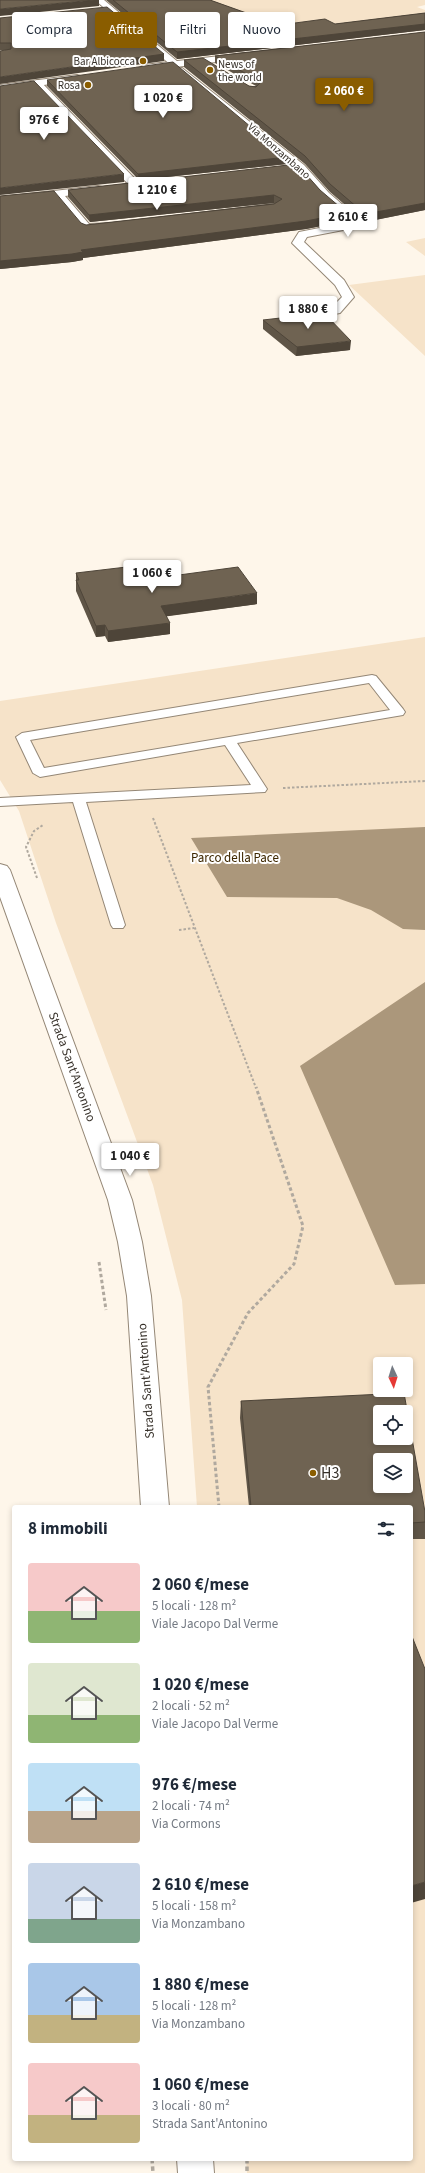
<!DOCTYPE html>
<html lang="it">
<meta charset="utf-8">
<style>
body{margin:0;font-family:"Source Sans 3",sans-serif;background:#f2f2f3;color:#1f2937;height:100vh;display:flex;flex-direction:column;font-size:15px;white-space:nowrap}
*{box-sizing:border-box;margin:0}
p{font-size:13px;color:#747a83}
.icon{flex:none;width:22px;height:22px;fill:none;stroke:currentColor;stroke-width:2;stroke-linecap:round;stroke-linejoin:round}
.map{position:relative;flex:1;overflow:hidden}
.side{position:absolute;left:12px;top:1505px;width:401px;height:656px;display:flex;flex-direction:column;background:#fff;border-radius:4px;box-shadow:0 2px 6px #0003}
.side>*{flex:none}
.banner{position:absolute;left:12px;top:12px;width:401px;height:36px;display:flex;gap:8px}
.needle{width:26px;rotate:176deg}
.fabs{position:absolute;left:373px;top:1357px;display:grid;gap:8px}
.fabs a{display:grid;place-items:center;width:40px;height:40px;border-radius:4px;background:#fff;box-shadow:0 2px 6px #0003;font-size:20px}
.price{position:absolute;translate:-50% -34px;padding:0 9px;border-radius:4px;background:#fff;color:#222;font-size:13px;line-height:26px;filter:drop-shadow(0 1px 2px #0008)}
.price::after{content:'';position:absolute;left:50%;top:24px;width:12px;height:9px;margin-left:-6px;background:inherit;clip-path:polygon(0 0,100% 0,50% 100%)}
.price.selected{background:#8a5d00;color:#fff}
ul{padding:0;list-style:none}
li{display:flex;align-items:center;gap:12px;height:100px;padding:0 16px}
li span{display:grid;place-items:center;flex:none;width:112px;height:80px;border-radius:4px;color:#555}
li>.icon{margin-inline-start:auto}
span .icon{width:48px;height:48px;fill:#fffc;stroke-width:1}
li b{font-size:17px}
h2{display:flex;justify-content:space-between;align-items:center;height:48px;padding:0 16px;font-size:17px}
.tag{padding:0 14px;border-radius:4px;background:#fff;box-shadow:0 2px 6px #0003;font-size:14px;line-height:36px}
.tag.selected{background:#8a5d00;color:#fff}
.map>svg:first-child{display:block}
</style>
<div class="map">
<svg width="425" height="2173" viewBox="0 0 425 2173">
<rect width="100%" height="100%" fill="#fef6ea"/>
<!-- green -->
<path fill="#f6e3c9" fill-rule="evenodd" d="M194 0H425V5L417 7 425 10V13L264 34Z
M425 238V256L406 242Z
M425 275V356L349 285Z
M425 637V2173H247L246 2159H411V1507H197L182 1300 153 1185 56 923 19 811 0 780V701ZM380 1364H406V1390H380ZM380 1412H406V1438H380ZM380 1460H406V1486H380Z"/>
<!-- water -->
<path fill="#ab977b" d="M425 827V930L403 929 371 910 337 898 227 897 191 838Z
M425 982V1284L395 1285 300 1066Z"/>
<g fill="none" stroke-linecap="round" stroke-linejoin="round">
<!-- lane casing -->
<g stroke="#948776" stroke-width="2">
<path id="lane" d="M372 675 376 676 403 709 405 712 403 715 237 743 267 789 265 792 86 802 125 925 123 928H113L111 925 73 802 0 806V798L251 785 225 745 40 777 33 773 16 737 22 733ZM369 683 390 710 44 768 30 740Z"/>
</g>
<!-- street casing -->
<g stroke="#948776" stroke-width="2">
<path id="street" d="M95 0H104L178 62V66H172Z
M182 68 304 165 329 193 365 224 359 227 307 237 304 242 344 280 354 297 340 313 302 320 298 319 296 316 298 313 332 307 342 297 335 285 292 243 299 232 350 222 321 197 296 169 179 73V69Z
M37 80 40 81 139 183 140 185 139 187H131L34 85 32 83Z
M98 186 102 187 103 189 102 191 65 196 89 224 114 223 116 225 114 227 82 230 55 197 0 203V197Z"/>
</g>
<!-- secondary casing -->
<g stroke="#948776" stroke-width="2">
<path id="secondary" d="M0 864 7 866 10 870 132 1200 142 1242 151 1296 169 1507H141L127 1296 118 1242 108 1200 0 897Z
M177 2159H213L214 2173H178Z"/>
</g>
<!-- primary casing -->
<g stroke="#948776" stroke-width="2">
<path id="primary" d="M245 53 250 56 248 58 144 71 139 68 144 65Z
M77 75 80 76V80L0 91V85Z"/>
</g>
<!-- path-far2 -->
<path stroke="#b0a99f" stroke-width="2" stroke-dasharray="2.5 2" stroke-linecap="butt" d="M283 788 425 781
M153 818 256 1088
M37 878 26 847 34 831 43 825
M179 930 194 928"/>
<!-- path-far1 -->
<path stroke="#b0a99f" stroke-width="3" stroke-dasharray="3.5 2.5" stroke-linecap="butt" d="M99 1262 106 1310
M219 1507 208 1387 248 1313 294 1264 303 1226 256 1087"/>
<!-- path -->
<path stroke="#b0a99f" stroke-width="3.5" stroke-dasharray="4.5 3" stroke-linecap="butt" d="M152 2159 153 2173
M247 2159V2173"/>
<!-- lane -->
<use href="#lane" fill="#fff" fill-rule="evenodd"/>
<!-- street -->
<use href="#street" fill="#fff" fill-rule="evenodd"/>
<!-- secondary -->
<use href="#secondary" fill="#fff" fill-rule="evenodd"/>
<!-- primary -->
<use href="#primary" fill="#fff" fill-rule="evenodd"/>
</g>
<!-- wall -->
<path fill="#5f5547" d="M106 0H210L280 25 335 24 425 13V30L177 59Z
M0 18 164 54V61L0 50Z
M425 32V210L365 222 330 192 305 164 184 67V60L249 86H256L215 63V56Z
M47 80 287 157V164L139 180 47 86Z
M297 164 347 221 306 229 83 258V260L72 262 0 269V196L86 225 275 203H274L90 222 68 197V190Z
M263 320 350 350 296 356 263 329Z
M76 573 142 580 257 604 166 616 170 634 108 642 105 636 96 637 76 591Z
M241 1401 425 1512V1539H411V1507H249L240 1418Z"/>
<!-- shaded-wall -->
<path fill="#4e4539" d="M94 0H99V6L0 16V9Z
M425 24V30L177 59V52Z
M164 54V61L0 84V77Z
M287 157V164L139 180 138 174Z
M124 174V182L0 195V188Z
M274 195V203L90 222 89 215Z
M425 203V210L365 222V214Z
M347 213V221L306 229 83 258V260L72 262 0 269V261Z
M351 341 350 350 296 356 297 347Z
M257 593V604L162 617 161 606Z
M170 623V634L108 642V631Z
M105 625V636L96 637V626Z
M425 1882V1899L411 1903V1886Z"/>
<!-- building -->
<path fill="#6f6352" stroke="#4e4539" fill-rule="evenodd" d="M0 0H94L0 9Z
M113 0H210L280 25 325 19 335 24 425 13V24L177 52Z
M107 7 164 54 0 77V51L11 49V43H0V18Z
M425 32V203L365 214 330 184 305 156 184 60 203 58 249 86 256 87 260 83 257 80 215 56Z
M173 62 287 157 138 174 47 80Z
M34 81 124 174 0 188V86Z
M297 164 320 190 347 213 306 221 81 250 83 252 72 254 0 261V196L54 191 81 223 86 225 274 204 282 199 274 195 89 215 68 190Z
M324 313 351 341 297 347 263 320Z
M135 566 142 580 238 567 257 593 161 606 170 623 108 631 105 625 96 626 76 580H79L76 573Z
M404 1393 425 1512V1522L411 1523V1507H251L241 1401ZM380 1412H406V1438H380ZM380 1460H406V1486H380Z
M411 1634 425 1669V1882L411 1886Z"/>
<!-- markers -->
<g fill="#8a5d00" stroke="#fff" stroke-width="1.5">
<circle cx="143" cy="61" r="4"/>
<circle cx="210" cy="70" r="4"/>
<circle cx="88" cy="85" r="4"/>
<circle cx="313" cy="1473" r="4"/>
</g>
<g text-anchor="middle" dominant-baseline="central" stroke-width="4" stroke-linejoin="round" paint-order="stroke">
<!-- far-poi labels -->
<g font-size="11" fill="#37312a" stroke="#fff" text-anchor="end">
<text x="135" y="61">Bar Albicocca</text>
<text x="218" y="64" text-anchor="start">News of<tspan x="218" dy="13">the world</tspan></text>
<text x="80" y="85">Rosa</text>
</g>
<!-- far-street labels -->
<g font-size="11" fill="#37312a" stroke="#fff">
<text transform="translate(279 151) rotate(41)">Via Monzambano</text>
</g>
<!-- park labels -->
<g font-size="13" fill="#3d2701" stroke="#fff">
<text x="235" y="858">Parco della Pace</text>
</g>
<!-- street labels -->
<g font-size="13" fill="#37312a" stroke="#fff">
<text transform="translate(72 1067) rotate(70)">Strada Sant'Antonino</text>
<text transform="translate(146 1381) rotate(-94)">Strada Sant'Antonino</text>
</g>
<!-- near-poi labels -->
<g font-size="16" fill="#37312a" stroke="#fff" text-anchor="start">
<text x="321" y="1473">H3</text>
</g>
</g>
</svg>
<div class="fabs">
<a><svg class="needle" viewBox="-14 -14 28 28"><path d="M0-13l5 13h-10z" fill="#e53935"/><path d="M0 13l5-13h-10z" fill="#747a83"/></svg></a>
<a><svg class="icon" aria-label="locate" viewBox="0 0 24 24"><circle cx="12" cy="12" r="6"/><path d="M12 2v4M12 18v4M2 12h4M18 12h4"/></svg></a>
<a><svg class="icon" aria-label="layers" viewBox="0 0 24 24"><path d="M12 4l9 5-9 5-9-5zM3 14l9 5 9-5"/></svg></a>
</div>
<b class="price selected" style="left:344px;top:112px">2 060 €</b>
<b class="price" style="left:163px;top:119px">1 020 €</b>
<b class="price" style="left:44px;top:141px">976 €</b>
<b class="price" style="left:157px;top:211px">1 210 €</b>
<b class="price" style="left:348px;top:238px">2 610 €</b>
<b class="price" style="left:308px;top:330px">1 880 €</b>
<b class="price" style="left:152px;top:594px">1 060 €</b>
<b class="price" style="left:130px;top:1177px">1 040 €</b>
<div class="banner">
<a class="tag">Compra</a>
<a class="tag selected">Affitta</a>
<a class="tag">Filtri</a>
<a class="tag">Nuovo</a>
</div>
<section class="side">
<h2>8 immobili<svg class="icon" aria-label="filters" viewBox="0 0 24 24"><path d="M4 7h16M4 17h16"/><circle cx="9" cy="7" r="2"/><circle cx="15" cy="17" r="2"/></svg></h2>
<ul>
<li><span style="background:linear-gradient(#f6c9c9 60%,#8fb573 0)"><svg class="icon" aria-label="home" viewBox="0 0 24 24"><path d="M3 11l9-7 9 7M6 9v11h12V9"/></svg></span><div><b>2 060 €/mese</b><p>5 locali · 128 m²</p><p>Viale Jacopo Dal Verme</p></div></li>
<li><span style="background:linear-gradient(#dfe7d0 65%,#8fb573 0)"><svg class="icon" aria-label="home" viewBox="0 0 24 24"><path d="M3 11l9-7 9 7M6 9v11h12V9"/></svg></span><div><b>1 020 €/mese</b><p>2 locali · 52 m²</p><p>Viale Jacopo Dal Verme</p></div></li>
<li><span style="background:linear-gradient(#bfe0f5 60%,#b9a48a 0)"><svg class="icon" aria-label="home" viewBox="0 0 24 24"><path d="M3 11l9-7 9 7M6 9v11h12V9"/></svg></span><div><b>976 €/mese</b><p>2 locali · 74 m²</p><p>Via Cormons</p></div></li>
<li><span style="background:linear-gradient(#c9d6e8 70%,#7fa58c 0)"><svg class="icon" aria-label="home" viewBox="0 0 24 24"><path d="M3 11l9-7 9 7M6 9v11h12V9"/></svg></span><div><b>2 610 €/mese</b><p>5 locali · 158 m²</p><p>Via Monzambano</p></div></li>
<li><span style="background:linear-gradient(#a9c7e8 65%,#c2b280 0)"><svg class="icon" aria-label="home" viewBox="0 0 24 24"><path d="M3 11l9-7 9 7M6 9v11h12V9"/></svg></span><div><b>1 880 €/mese</b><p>5 locali · 128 m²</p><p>Via Monzambano</p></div></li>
<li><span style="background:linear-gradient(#f6c9c9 65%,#c2b280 0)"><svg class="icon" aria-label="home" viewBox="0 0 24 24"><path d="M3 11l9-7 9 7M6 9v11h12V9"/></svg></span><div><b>1 060 €/mese</b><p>3 locali · 80 m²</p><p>Strada Sant'Antonino</p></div></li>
</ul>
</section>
</div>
